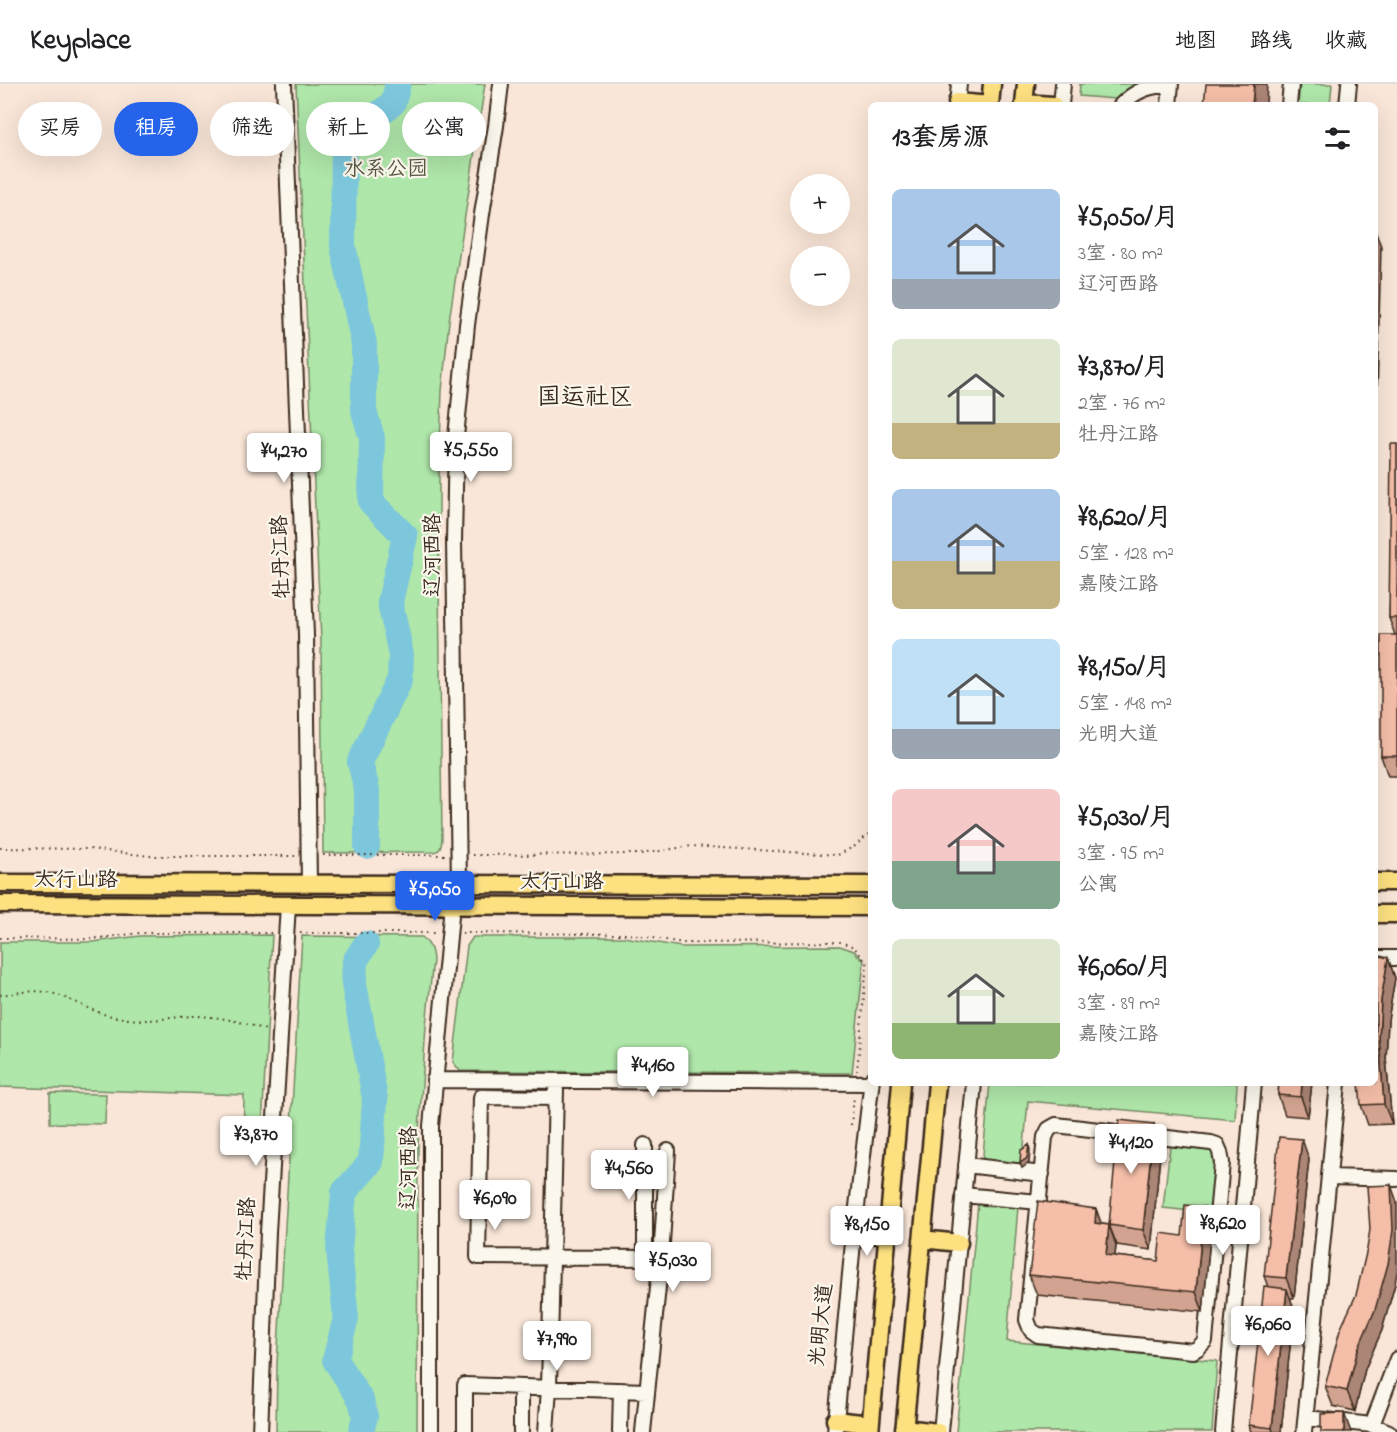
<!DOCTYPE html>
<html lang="zh">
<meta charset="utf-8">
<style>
body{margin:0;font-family:"Indie Flower","LXGW WenKai TC",sans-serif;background:#f6f6f6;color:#202124;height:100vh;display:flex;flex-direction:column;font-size:22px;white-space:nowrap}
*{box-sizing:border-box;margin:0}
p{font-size:20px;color:#757577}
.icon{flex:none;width:33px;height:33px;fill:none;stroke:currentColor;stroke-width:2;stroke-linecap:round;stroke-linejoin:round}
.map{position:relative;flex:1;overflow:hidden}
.details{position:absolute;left:868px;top:18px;width:510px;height:984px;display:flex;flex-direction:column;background:#fff;border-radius:9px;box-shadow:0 6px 24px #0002}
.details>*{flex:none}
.hud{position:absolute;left:18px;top:18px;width:570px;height:54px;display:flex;gap:12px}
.fabs{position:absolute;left:790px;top:90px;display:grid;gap:12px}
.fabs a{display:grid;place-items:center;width:60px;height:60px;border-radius:50%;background:#fff;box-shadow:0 6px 24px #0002;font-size:30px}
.price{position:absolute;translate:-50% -51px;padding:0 14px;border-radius:6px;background:#fff;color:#222;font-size:20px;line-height:39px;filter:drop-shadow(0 2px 3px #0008)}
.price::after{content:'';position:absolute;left:50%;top:36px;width:18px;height:14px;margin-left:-9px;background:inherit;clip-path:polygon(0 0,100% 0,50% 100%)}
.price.current{background:#2563eb;color:#fff}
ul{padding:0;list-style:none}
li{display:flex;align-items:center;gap:18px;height:150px;padding:0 24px}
li span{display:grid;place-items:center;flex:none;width:168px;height:120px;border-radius:9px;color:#555}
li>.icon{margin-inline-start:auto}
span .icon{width:72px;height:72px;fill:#fffc;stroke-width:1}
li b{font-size:26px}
h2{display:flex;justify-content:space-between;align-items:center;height:72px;padding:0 24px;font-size:26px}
.tag{padding:0 21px;border-radius:27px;background:#fff;box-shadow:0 6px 24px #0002;font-size:21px;line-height:54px}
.tag.current{background:#2563eb;color:#fff}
header{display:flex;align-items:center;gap:36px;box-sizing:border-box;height:84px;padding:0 30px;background:#fff;border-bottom:2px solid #e0e0e0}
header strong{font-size:28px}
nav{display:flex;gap:33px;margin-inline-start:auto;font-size:21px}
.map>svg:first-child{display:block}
</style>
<header>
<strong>Keyplace</strong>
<nav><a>地图</a><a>路线</a><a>收藏</a></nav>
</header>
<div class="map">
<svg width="1397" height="1348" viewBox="0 0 1397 1348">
<rect width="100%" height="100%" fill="#f9e6d8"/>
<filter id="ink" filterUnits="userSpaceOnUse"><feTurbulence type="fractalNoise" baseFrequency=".0167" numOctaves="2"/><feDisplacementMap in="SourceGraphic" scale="12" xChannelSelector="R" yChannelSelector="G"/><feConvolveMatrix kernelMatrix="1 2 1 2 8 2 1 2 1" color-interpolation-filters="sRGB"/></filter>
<g filter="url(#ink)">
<!-- green -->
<path fill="#afe6a9" stroke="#758864" stroke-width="1.5" d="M296 0H485L449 237 442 307 439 387V494L442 755 441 762 439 766 434 768 323 769 321 557Z
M1080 0H1136L1115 15 1079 12Z
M1300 0H1332L1330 21H1298Z
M272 851 261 1063 243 1065 244 1011 0 1003V858H93L140 852Z
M302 852 422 853C430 860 432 865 433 876L426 942 418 1060 417 1348H276L277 1280Z
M473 853H624L681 863 840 862 854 867 864 877 852 989 460 987 453 978 467 862Z
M990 999H1237L1235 1036 1028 1017 1022 1084 982 1081Z
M50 1009 106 1010 105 1040 50 1039Z
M1170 1062 1211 1067 1214 1075 1215 1082 1210 1129 1163 1124Z
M978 1119 1018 1123 1007 1257 1217 1277 1212 1348H956Z"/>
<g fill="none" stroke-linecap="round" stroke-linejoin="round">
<!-- river -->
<path stroke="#7dc7dd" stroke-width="26" d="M367 762V706L360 678 400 595 401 571 390 518 405 452 371 418 372 354 364 327V260L343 162 344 57 393 19 398 0
M361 1348 365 1332 361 1316 335 1276 346 1234 339 1166 344 1108 371 1078 375 1015 354 900 355 877 366 860"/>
<!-- minor casing -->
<g stroke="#3b2a1e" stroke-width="18">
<path id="minor" d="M284 0 306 551 309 800
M957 21 959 0
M1061 21 1063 0
M1121 21C1137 5 1150 2 1171 0
M1169 21 1171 0
M1289 21 1291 0
M1347 21 1349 0
M459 800 454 458 456 353 467 241 482 130 496 42 501 0
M1376 874H1397
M434 996 871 999
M555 1014 481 1013 478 1173 661 1174
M1056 1041 1211 1059 1217 1061 1220 1068 1222 1079 1205 1257 1198 1264 1193 1267 1038 1251 1031 1246 1027 1236 1045 1053 1049 1045Z
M645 1061V1174
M966 1081 1042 1090
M1329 1093 1397 1095
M963 1111 1039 1118
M521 1303V1348
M1306 1334 1372 1341 1389 1348
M1372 1341 1397 1275
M260 1348 268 1148 288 821
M431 1348V1042L452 821
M465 1348V1301L647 1307
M546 1348 549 1304 556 1006
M620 1348 621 1306
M643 1348 661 1174 668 1067
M835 1348 854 1148 872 995
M941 1348 974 999
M1223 1348 1254 999
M1304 1348 1338 999"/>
</g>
<!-- major casing -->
<g stroke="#3b2a1e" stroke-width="21">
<path id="major" d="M957 18 990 21
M1024 19 1053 21
M990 21 992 0
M1024 21 1026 0
M1376 798H1397
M0 799 872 801
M0 820 872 823
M1376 830H1397
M854 1148 887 1152
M922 1155 959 1159
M835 1336 870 1340
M904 1344 938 1348
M870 1348 901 999
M904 1348 937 999"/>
</g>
<!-- path -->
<path stroke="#3b2a1e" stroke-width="2" stroke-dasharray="1.5 4.5" stroke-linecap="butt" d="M0 764 89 765 150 772H296
M323 771H446
M473 771 641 770 691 762 838 771 855 762 872 747
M300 849H435
M462 849 629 850 684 859 841 858 854 863 867 879 857 987
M0 854 92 855 140 849H273
M0 911C15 909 31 906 46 908 65 911 80 922 98 928 108 932 118 933 129 935 151 938 172 933 194 932 219 932 242 938 266 946
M851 1041 854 1013"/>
<!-- minor -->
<use href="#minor" stroke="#fbf7ec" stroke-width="14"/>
<!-- major -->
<use href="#major" stroke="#fde080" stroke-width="16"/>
</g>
<!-- wall -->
<path fill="#d2a390" stroke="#3b2a1e" stroke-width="1.5" d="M1397 360V692H1388L1381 672 1395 551 1389 534Z
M1388 874 1395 894 1388 936 1386 975 1392 1040 1368 1041 1361 1021Z
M1279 999H1312L1308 1033 1285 1031 1278 1011Z
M1154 1040 1161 1060 1151 1166 1117 1161 1109 1141Z
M1309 1075 1294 1214H1290L1294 1225 1281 1348H1251L1249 1341 1268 1203 1264 1192Z
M1204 1123 1211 1143 1203 1228 1037 1211 1029 1191 1096 1125 1101 1140 1109 1141 1116 1161 1115 1172 1158 1177 1182 1152Z
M1395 1200 1382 1246 1365 1285 1355 1327 1333 1322 1325 1302 1356 1211Z"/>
<!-- shaded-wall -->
<path fill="#ab8576" stroke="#3b2a1e" stroke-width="1.5" d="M1254 0H1267L1266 21H1252Z
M1376 148 1381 162 1376 352Z
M1388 874 1395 894 1388 936 1386 975 1392 1040 1384 1020 1379 955 1381 916Z
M1302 999H1312L1308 1033 1301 1013Z
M1154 1040 1161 1060 1151 1166 1143 1146Z
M1302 1055 1309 1075 1294 1214 1286 1194Z
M1029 1061 1030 1066 1029 1079 1022 1084 1020 1079Z
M1391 1101 1397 1118V1188L1395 1200 1382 1246 1365 1285 1355 1327 1347 1307 1358 1265Z
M1204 1123 1211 1143 1203 1228 1196 1208Z
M1096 1125 1103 1144 1095 1139Z
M1109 1141 1116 1161 1113 1191 1106 1171Z
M1287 1205 1294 1225 1281 1348H1273L1272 1344Z
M1344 1329 1351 1348H1344Z"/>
<!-- building -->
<path fill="#f4bea8" stroke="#3b2a1e" stroke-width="1.5" d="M1206 0H1254L1252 21H1204Z
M1391 360H1397V534H1389Z
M1381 551H1397V672H1381Z
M1376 871 1388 874 1381 916 1379 955 1384 1020 1361 1021 1359 999H1376Z
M1279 999H1302L1301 1013 1278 1011Z
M1119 1036 1154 1040 1143 1146 1109 1141Z
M1279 1053 1302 1055 1286 1194 1264 1192Z
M1029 1061 1027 1074 1020 1079 1021 1066Z
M1391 1101 1393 1146 1388 1180 1375 1226 1358 1265 1347 1307 1325 1302 1340 1246 1356 1211 1367 1165 1370 1145 1367 1102Z
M1038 1117 1096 1125 1095 1139 1109 1141 1106 1171 1158 1177 1161 1149 1182 1152 1185 1121 1204 1123 1196 1208 1029 1191Z
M1264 1202 1287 1205 1272 1344 1249 1341Z
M1344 1329V1348H1321V1330Z"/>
</g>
<g text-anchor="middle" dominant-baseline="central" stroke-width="4.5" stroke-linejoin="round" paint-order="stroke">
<!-- park labels -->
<g font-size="21" fill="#585941" stroke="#fbf7ec">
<text x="386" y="86">水系公园</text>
</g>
<!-- street labels -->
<g font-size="21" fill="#3b2a1e" stroke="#fbf7ec">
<text transform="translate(434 471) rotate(-90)">辽河西路</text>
<text transform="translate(282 473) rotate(-92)">牡丹江路</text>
<text x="76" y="797">太行山路</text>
<text x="562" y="799">太行山路</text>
<text transform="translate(410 1084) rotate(-89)">辽河西路</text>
<text transform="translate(247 1155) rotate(-87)">牡丹江路</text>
<text transform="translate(822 1241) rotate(-84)">光明大道</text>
</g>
<!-- quarter labels -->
<g font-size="24" fill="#3b2a1e" stroke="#fbf7ec">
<text x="585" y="314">国运社区</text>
</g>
</g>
</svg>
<div class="fabs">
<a>+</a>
<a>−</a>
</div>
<b class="price" style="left:471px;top:399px">¥5,550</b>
<b class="price" style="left:284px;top:400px">¥4,270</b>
<b class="price current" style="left:435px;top:838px">¥5,050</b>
<b class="price" style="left:653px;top:1014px">¥4,160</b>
<b class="price" style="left:256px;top:1083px">¥3,870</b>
<b class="price" style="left:1131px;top:1091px">¥4,120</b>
<b class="price" style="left:629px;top:1117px">¥4,560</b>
<b class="price" style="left:495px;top:1147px">¥6,090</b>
<b class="price" style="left:1223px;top:1172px">¥8,620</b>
<b class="price" style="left:867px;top:1173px">¥8,150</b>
<b class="price" style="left:673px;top:1209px">¥5,030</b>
<b class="price" style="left:1268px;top:1273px">¥6,060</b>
<b class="price" style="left:557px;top:1288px">¥7,990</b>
<div class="hud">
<a class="tag">买房</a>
<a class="tag current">租房</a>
<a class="tag">筛选</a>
<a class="tag">新上</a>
<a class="tag">公寓</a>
</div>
<section class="details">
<h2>13套房源<svg class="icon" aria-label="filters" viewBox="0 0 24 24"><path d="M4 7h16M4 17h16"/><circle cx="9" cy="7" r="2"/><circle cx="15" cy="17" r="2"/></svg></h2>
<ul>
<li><span style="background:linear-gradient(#a9c7e8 75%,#9aa5b1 0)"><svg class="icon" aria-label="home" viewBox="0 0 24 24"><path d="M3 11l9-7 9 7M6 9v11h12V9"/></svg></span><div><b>¥5,050/月</b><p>3室 · 80 m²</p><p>辽河西路</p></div></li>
<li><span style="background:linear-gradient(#dfe7d0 70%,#c2b280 0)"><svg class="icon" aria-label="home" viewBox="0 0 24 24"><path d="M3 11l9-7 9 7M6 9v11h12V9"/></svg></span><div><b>¥3,870/月</b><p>2室 · 76 m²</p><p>牡丹江路</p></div></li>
<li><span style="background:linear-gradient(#a9c7e8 60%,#c2b280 0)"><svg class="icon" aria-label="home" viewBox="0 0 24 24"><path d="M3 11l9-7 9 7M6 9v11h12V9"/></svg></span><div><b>¥8,620/月</b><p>5室 · 128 m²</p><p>嘉陵江路</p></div></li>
<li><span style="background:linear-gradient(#bfe0f5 75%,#9aa5b1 0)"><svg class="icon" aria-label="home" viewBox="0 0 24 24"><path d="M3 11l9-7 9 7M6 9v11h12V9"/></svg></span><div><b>¥8,150/月</b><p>5室 · 148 m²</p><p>光明大道</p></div></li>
<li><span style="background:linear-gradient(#f6c9c9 60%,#7fa58c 0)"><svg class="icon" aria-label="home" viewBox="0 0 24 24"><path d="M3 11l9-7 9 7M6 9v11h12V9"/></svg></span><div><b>¥5,030/月</b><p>3室 · 95 m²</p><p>公寓</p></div></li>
<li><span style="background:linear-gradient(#dfe7d0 70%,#8fb573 0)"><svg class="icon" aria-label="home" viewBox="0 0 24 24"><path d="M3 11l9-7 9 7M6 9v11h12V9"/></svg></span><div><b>¥6,060/月</b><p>3室 · 89 m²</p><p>嘉陵江路</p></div></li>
</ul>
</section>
</div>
